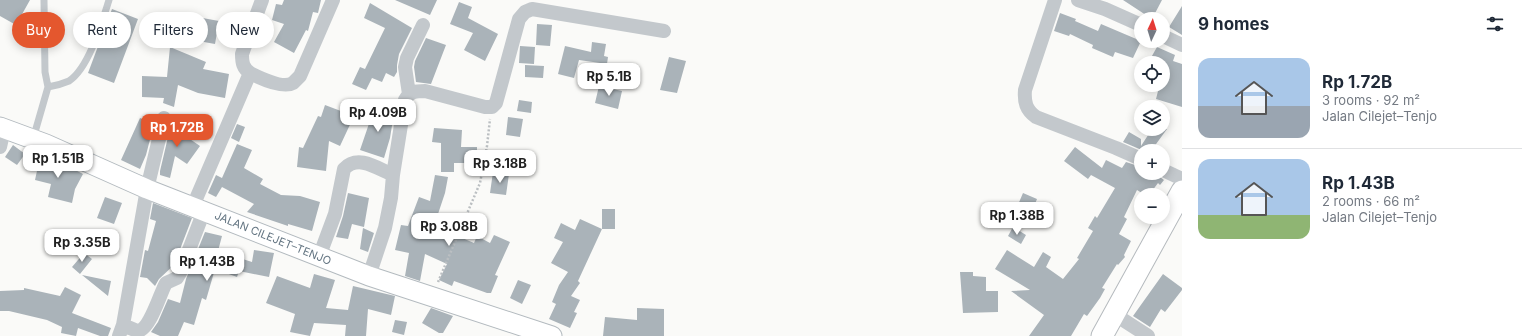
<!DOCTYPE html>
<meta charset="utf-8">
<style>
body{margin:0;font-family:Inter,sans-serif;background:#f2f2f3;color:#1f2937;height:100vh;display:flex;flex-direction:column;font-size:15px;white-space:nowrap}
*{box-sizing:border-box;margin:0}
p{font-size:13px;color:#747a83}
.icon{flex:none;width:22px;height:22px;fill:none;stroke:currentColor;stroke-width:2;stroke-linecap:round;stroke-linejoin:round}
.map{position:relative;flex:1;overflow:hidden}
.panel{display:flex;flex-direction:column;background:#fff;width:340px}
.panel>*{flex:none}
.banner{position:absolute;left:12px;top:12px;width:380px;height:36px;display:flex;gap:8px}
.needle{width:26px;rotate:4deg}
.tools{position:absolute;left:1134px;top:12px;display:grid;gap:8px}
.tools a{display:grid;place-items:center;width:36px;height:36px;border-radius:50%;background:#fff;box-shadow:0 2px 10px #0003;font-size:20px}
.price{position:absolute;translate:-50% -34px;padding:0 9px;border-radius:8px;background:#fff;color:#222;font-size:13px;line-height:26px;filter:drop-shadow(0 1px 2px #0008)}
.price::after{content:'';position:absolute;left:50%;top:24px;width:12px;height:9px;margin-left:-6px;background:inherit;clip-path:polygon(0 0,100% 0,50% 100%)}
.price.on{background:#e4572e;color:#fff}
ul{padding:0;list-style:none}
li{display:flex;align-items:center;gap:12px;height:100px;padding:0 16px}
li+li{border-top:1px solid #e0e1e3}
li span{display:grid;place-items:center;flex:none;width:112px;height:80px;border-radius:12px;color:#555}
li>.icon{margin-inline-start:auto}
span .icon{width:48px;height:48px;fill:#fffc;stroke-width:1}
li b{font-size:17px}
h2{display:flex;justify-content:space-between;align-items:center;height:48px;padding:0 16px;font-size:17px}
.tag{padding:0 14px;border-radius:18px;background:#fff;box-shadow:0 2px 10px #0003;font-size:14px;line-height:36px}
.tag.on{background:#e4572e;color:#fff}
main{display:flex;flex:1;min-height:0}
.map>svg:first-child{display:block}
</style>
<main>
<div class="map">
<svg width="1182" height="336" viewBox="0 0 1182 336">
<rect width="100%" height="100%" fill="#fafaf8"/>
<!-- building -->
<path fill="#aab3b9" d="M0 0H30L16 25 0 16Z
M284 0H321L318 13 313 12 308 31 306 30 294 53 274 42 284 24 272 20 276 4 282 5Z
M395 0H437L430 15Z
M1123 0H1162L1152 19Z
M459 2 472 7 468 18 498 34 485 61 464 50 473 33 450 24Z
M370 3 412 28 399 54 397 65V72L394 77 386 73 382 82 372 78 366 90 352 84 360 67 365 69 385 28 364 18Z
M1182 6V35L1169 27Z
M112 9 138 19 114 83 88 73Z
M1060 13 1076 19 1075 21 1098 31 1101 24 1141 41 1133 58 1115 52 1113 57 1092 48 1093 45 1070 34 1069 36 1054 31Z
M197 17 219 21 215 44 193 40Z
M537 24 552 25 550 46 536 45Z
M426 38 446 45 431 84 416 82 414 67 415 61Z
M592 42 606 44 604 56 608 57 607 64 579 60 574 78 558 74 565 46 591 52Z
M520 46 535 47 534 64 519 63Z
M170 47 206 62 203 69 229 74 225 98 198 93 178 85 174 107 163 103 164 98 142 97V76L167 77Z
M1157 47 1175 55 1173 61 1182 64V107L1156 99 1159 87 1163 88V63H1148Z
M669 57 686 61 677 93 660 90Z
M525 65 544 66 543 78 525 77Z
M599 86 622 91 618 109 595 103Z
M519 100 532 102 531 113 517 111Z
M325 105 354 116 340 146 329 141 326 171 297 167 299 147 303 148 318 116 321 117Z
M374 109 394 113 390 138 384 158 360 150Z
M173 116 186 122 181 133 200 146 187 164 175 156 170 178 160 175V171Z
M508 117 523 119 520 137 506 135Z
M140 118 154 124 146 155 140 169 121 160Z
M237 124 245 127 239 142 231 138Z
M434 128 462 130 461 147H477V163H454V172H441V143L432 142Z
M1152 129H1167L1151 151H1144L1123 142 1129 132 1141 139V146Z
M237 144 252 150 244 168 263 179 260 184 281 195 300 196 320 202 312 231 288 224V226L247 212 254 204 222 187 216 197 208 193 216 175 222 178Z
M13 145 25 154 17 165 5 157Z
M1075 147 1102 168 1106 160 1122 168 1126 162 1141 167V173H1155L1164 180 1160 185 1158 183 1149 195H1145L1137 190 1124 217 1127 219 1119 234 1131 241 1124 255 1125 257 1118 265 1117 264 1102 288 1105 289 1100 298 1087 316 1084 314 1071 336H1029L1044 315 1011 291 1030 290 995 269 1007 250 1034 267 1043 252 1051 257 1046 267 1063 279 1079 259 1077 258 1093 231 1088 228 1095 216 1097 218 1115 188 1091 175 1088 179 1064 161Z
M40 157 56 160 83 174 75 189 72 203 48 197 51 184 35 180Z
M493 172 509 174 506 195 490 193Z
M435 175 448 177 445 193 434 226 474 243 477 236 490 243 494 235 510 242 495 275 498 276 491 293H487L454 281 452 286 439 280 447 264 425 254 420 281 405 276 409 253 395 250 401 225 408 226 419 197 430 201Z
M348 193 369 198 364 227 352 224 348 239 336 237 343 216Z
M1023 193 1037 199 1031 214 1017 207Z
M105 197 122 203 114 224 97 218Z
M153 203 192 218 174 265 159 279 155 286 147 278 140 277 145 250 148 251 156 221 150 219Z
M602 209H615V229H602Z
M580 219 602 229 578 281 580 283 571 296 580 300 574 312 577 313 570 328 549 319 556 304 552 302 559 285 568 272 551 263 563 242 554 238 561 223 575 230Z
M1013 227 1026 235 1021 244 1008 236Z
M363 228 374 233 368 252 360 249Z
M205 232 222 236 218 251 252 262 254 250 274 253 269 277 239 271 237 277 215 269 206 300 202 298 194 325 184 322 178 336H160L151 332 158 322 168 299 180 303 186 279Z
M84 253 92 259 80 274 72 267Z
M960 272H973V276L986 277V291H998V312L963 313Z
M314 274 335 280 326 308 348 310 353 286 395 296 391 315 368 309 366 336H345L346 325 314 323 310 336 290 332 295 314 266 303 277 276 310 288Z
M1163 274 1182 288V290L1165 312 1161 309 1150 327 1133 316Z
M82 275 111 281 108 296Z
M518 280 531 285 522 304 510 298Z
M65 287 81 295 72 313 111 328 108 336H100L78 328 76 336 61 333 62 327 47 320 9 311H0V291L24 290V288L60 296Z
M431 308 453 316 443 333H439L422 323Z
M637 308 664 309V336H603L605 317 637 320Z
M395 320 407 322 404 335 392 332Z"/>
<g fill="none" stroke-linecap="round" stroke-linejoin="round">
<!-- secondary casing -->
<g stroke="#b3babf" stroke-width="21">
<path id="secondary" d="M0 127 46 144 147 189 369 276 552 336"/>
</g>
<!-- primary casing -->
<g stroke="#b5babe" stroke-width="23">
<path id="primary" d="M1102 336 1182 191"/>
</g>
<!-- path -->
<path stroke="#bbbfc2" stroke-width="2.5" stroke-dasharray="2 2" stroke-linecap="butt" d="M438 282 480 183 487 146 490 119"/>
<!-- lane -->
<path stroke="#c3c8cc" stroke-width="7" d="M48 87C55 86 62 84 69 81 89 68 102 22 109 0
M33 139 48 87 45 72 44 0"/>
<!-- street -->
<path stroke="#c3c8cc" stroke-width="14" d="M1055 0 1025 90C1024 102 1026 110 1036 117L1116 148 1141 159
M1078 0 1105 9 1141 25
M1163 36 1182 45
M250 73C243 68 242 63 242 54L262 0
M409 94 405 67 407 58 423 25
M0 147 4 129
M1163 170 1182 179
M193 206 250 73C260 78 283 89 293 83 295 81 298 78 300 76L333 0
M319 257 335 214 344 169C358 154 377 168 393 175
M369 276 385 228 391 198 393 175 405 100C410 91 416 91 425 91L485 107H492L496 103 519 19 525 12 532 9 664 31
M1114 314 1148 336
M123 325 147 189 164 118
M119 336 123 325 137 331C150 331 160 293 166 283L177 278 180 273 204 211"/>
<!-- secondary -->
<use href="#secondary" stroke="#fff" stroke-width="19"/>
<!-- primary -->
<use href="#primary" stroke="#fff" stroke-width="21"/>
</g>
<g text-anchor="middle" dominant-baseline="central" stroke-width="4" stroke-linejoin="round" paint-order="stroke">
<!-- street labels -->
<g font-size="11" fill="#657683" stroke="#fff">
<text transform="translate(273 238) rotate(22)">JALAN CILEJET–TENJO</text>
</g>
</g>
</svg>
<div class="tools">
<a><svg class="needle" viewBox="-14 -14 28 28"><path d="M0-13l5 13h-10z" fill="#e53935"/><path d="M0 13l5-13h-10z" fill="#747a83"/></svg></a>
<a><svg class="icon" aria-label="locate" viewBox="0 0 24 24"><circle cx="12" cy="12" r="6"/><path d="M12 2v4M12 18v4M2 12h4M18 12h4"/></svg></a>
<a><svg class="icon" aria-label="layers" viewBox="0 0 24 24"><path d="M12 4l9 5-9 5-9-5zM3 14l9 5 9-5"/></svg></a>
<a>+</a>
<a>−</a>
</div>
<b class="price" style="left:609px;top:97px">Rp 5.1B</b>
<b class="price" style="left:378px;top:133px">Rp 4.09B</b>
<b class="price on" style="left:177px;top:148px">Rp 1.72B</b>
<b class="price" style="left:58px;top:179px">Rp 1.51B</b>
<b class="price" style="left:500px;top:184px">Rp 3.18B</b>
<b class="price" style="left:1017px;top:236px">Rp 1.38B</b>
<b class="price" style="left:449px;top:247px">Rp 3.08B</b>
<b class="price" style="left:82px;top:263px">Rp 3.35B</b>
<b class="price" style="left:207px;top:282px">Rp 1.43B</b>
<div class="banner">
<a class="tag on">Buy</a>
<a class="tag">Rent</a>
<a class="tag">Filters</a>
<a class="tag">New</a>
</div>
</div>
<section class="panel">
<h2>9 homes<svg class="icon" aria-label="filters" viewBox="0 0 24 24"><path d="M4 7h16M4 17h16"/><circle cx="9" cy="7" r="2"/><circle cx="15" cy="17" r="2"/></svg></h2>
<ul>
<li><span style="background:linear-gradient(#a9c7e8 60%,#9aa5b1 0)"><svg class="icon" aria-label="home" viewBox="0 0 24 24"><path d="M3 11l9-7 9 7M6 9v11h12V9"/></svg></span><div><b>Rp 1.72B</b><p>3 rooms · 92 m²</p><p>Jalan Cilejet–Tenjo</p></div></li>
<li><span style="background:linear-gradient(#a9c7e8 70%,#8fb573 0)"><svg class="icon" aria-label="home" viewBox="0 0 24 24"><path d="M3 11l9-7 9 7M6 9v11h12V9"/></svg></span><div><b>Rp 1.43B</b><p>2 rooms · 66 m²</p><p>Jalan Cilejet–Tenjo</p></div></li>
</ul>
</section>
</main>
